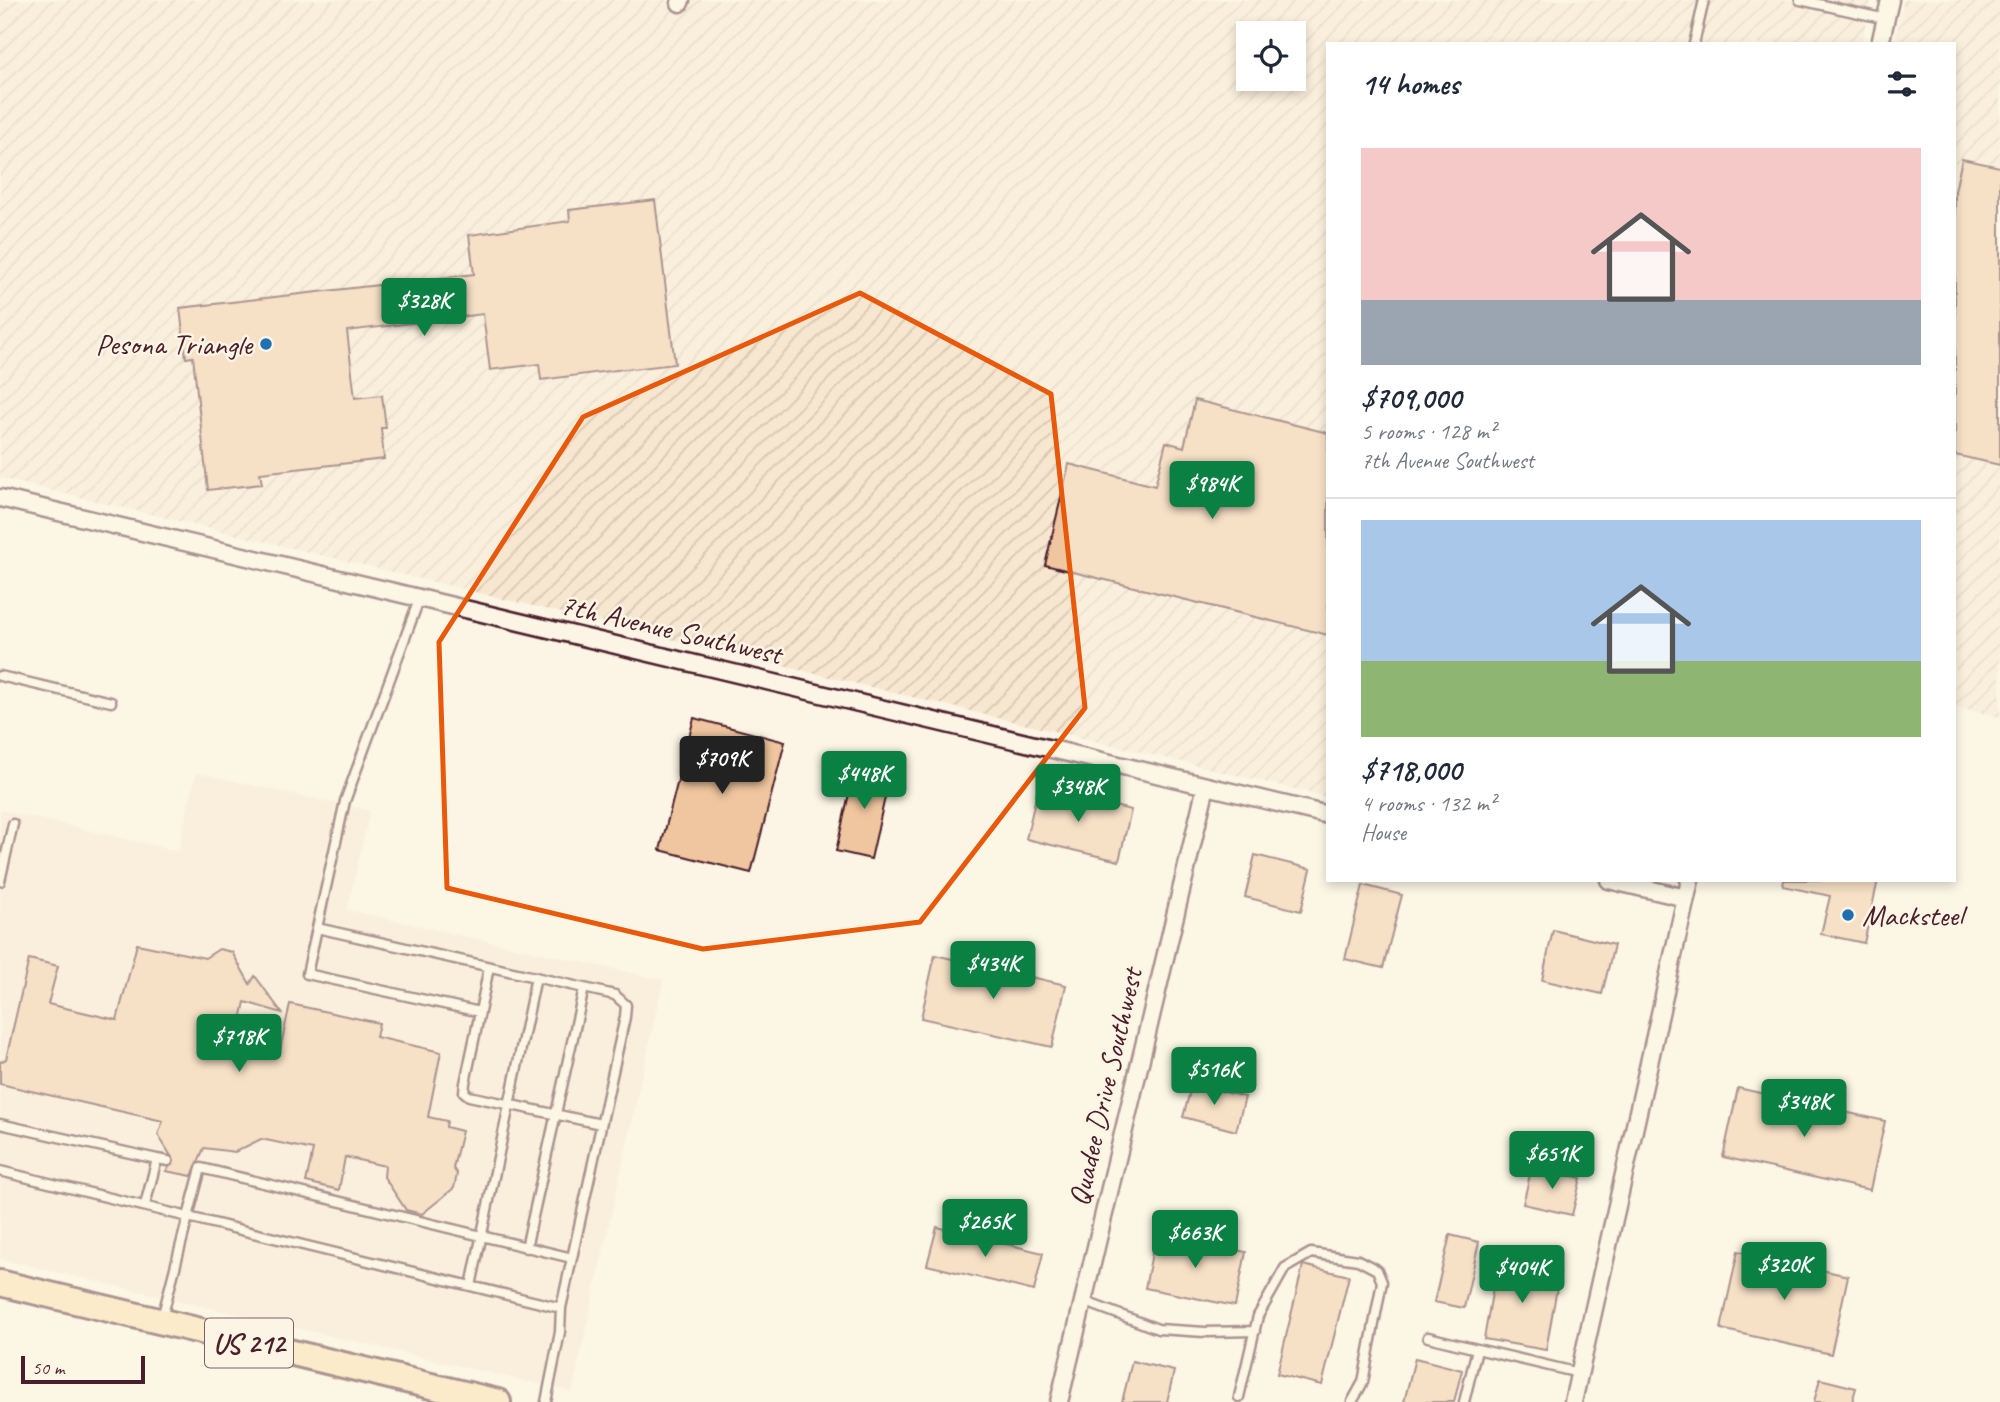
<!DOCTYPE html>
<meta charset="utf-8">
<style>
body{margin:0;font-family:Caveat,sans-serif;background:#f6f6f7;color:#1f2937;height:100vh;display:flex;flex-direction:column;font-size:26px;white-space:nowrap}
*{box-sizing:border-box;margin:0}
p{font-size:23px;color:#747a83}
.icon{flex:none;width:38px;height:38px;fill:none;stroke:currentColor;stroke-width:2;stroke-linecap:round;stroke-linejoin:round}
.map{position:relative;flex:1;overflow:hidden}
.details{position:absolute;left:1326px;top:42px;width:630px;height:840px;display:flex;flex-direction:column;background:#fff;border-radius:0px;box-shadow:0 4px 10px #0003}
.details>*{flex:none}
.controls{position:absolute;left:1236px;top:21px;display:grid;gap:14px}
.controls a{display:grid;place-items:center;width:70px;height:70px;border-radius:0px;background:#fff;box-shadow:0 4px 10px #0003;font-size:35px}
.scale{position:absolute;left:21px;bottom:18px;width:124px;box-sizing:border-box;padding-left:7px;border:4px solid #4a1f2b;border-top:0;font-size:19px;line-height:24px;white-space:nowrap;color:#4a1f2b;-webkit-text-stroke:5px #fcf5e5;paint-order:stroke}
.price{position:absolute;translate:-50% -60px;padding:0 16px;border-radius:7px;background:#0b8043;color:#fff;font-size:23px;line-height:46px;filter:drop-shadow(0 2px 4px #0008)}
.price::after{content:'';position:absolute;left:50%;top:42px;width:21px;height:16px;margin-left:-10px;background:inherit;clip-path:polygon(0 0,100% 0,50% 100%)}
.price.on{background:#222;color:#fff}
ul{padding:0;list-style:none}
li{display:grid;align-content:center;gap:14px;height:371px;padding:0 35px}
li+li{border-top:2px solid #e0e1e3}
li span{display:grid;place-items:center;height:217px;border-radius:0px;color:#555}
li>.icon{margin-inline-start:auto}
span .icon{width:126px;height:126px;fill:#fffc;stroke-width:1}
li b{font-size:30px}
h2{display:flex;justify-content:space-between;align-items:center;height:84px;padding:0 35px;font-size:30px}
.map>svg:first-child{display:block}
</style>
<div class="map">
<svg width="2000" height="1402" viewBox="0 0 2000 1402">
<defs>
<pattern id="industrial-furrows" width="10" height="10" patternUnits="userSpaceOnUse" patternTransform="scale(1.75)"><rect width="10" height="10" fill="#f8e7d0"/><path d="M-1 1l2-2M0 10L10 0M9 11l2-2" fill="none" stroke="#d6c6b3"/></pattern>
</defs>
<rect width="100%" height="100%" fill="#fcf5e5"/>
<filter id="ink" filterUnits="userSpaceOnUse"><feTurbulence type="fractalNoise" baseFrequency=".0143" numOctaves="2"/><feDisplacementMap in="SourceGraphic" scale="14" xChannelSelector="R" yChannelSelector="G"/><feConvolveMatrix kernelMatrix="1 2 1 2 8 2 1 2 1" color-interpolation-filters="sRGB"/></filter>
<g filter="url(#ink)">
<!-- built -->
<path fill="#f8e7d0" d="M196 773 370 811 347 910 663 980 572 1392 0 1259V810L178 851Z"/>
<!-- industrial -->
<path fill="url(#industrial-furrows)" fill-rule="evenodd" d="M0 0H1871L1861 44H1328V797L0 478ZM1248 33H1293V79H1248Z
M1904 0H2000V717L1955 707V44H1894Z"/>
<!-- building -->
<path fill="#efc69f" stroke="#4a1f2b" stroke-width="2" d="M1962 159 2000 167V465L1955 455V191Z
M655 200 675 364 633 369 632 368 541 380 539 364 490 370 483 314 347 331 355 398 382 395 386 428H381L384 459 260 473 262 484 208 490 193 357 186 358 180 308 474 274 469 235 570 221 569 210Z
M1195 400 1328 433V635L1045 565 1069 464 1155 486 1166 442 1184 447Z
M694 718 785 742 751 873 660 850Z
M856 763 891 771 871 859 836 851Z
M1038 788 1131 810 1119 861 1026 839Z
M1255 855 1311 869 1301 911 1245 897Z
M1784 880H1878L1864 943 1821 934 1830 896 1783 886Z
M1363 885 1402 895 1383 968 1345 959Z
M1553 930 1614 945 1602 994 1542 980Z
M137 944 205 958 219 949 232 952 250 984 255 976 282 1013 245 1002 240 1024 255 1046 280 1050 290 1004 379 1023 376 1037 441 1052 428 1117 447 1121 446 1127 462 1131 453 1168 457 1174 454 1188 422 1214 406 1210 384 1177 385 1166 345 1157 339 1190 306 1182 313 1150 261 1139 235 1152 204 1148 192 1176 166 1171 174 1161 158 1135 163 1121 0 1084V1062L6 1059 29 959 58 966 48 1004 117 1020Z
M935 955 1066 985 1052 1047 921 1018Z
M1192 1084 1245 1097 1236 1131 1183 1117Z
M1738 1088 1885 1121 1870 1190 1723 1157Z
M1532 1166 1581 1178 1572 1215 1523 1204Z
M937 1227 1043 1253 1034 1291 927 1265Z
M1156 1233 1246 1252 1235 1306 1145 1288Z
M1450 1235 1479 1242 1464 1308 1434 1302Z
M1738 1251 1848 1276 1831 1354 1721 1329Z
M1498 1259 1560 1271 1546 1350 1484 1339Z
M1303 1265 1349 1276 1322 1385 1277 1374Z
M1415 1358 1462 1370 1454 1402H1404Z
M1132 1361 1174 1371 1167 1402H1122Z
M1820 1379 1856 1388 1852 1402H1814Z"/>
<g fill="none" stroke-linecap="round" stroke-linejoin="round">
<!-- lane casing -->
<g stroke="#4a1f2b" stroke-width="13">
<path id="lane" d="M1800 0 1886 19
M1694 44 1704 0
M420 597 345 801 317 928 615 995 626 1005 625 1017 561 1308
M0 676 111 702
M0 881 13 824
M317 928 307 974 480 1012 465 1083 464 1092 469 1096 601 1124
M480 1012 489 967
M0 1124 157 1159 145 1205
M157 1159 168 1161
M0 1171 188 1217 162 1318
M526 1248 584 988
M471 1286 536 977
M1083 1301 1158 1329 1205 1332 1255 1331
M1428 1337 1477 1349
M1239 1397 1258 1316 1285 1268 1311 1253 1358 1260 1377 1270 1382 1282 1363 1382 1352 1402
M546 1402 560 1332 561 1308 188 1217 201 1168 572 1258
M1464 1402 1477 1349 1579 1373"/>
</g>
<!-- street casing -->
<g stroke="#4a1f2b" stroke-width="21">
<path id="street" d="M680 3 681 0
M1880 44 1890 0
M0 498 1328 815
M1609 880 1686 898
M1059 1402 1206 786
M1573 1402 1690 880"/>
</g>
<!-- primary casing -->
<g stroke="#4a1f2b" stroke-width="30">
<path id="primary" d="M0 1283 498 1402"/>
</g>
<!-- lane -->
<use href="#lane" stroke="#fcf5e5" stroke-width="8"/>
<!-- street -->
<use href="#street" stroke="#fcf5e5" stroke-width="16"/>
<!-- primary -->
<use href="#primary" stroke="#faddab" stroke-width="24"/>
</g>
</g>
<!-- marked area -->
<path d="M0 0H2000V1402H0ZM860 293 1051 394 1085 708 920 922 703 949 447 888 439 642 583 417Z" fill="#fcf5e5" fill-opacity=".55" fill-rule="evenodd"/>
<path fill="none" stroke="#e8590c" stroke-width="5" stroke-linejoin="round" d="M860 293 1051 394 1085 708 920 922 703 949 447 888 439 642 583 417Z"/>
<!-- markers -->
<g fill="#1f6fb2" stroke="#fcf5e5" stroke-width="2.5">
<circle cx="266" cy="344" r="7"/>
<circle cx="1848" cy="915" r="7"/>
</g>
<g text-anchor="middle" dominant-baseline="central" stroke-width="5" stroke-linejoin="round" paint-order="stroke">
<!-- shield labels -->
<rect fill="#fcf5e5" stroke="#7f5f63" stroke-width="2" x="205" y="1318.5" width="88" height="49" rx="5"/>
<g font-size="28" font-weight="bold" fill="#4a1f2b">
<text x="249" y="1343">US 212</text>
</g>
<!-- poi labels -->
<g font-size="30" fill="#4a1f2b" stroke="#fcf5e5" text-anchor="end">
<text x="252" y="344">Pesona Triangle</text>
<text x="1862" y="915" text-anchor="start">Macksteel</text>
</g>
<!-- street labels -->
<g font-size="30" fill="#4a1f2b" stroke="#fcf5e5">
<text transform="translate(671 629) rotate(13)">7th Avenue Southwest</text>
<text transform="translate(1105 1087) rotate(-77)">Quadee Drive Southwest</text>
</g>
</g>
</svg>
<div class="controls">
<a><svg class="icon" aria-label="locate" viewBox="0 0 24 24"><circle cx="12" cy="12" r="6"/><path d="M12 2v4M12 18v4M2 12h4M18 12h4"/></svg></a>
</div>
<div class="scale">50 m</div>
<b class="price" style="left:424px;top:338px">$328K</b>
<b class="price" style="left:1212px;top:521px">$984K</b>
<b class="price on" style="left:722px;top:796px">$709K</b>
<b class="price" style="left:864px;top:811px">$448K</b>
<b class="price" style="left:1078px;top:824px">$348K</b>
<b class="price" style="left:993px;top:1001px">$434K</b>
<b class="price" style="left:239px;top:1074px">$718K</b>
<b class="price" style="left:1214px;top:1107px">$516K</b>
<b class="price" style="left:1804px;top:1139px">$348K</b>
<b class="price" style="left:1552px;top:1191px">$651K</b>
<b class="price" style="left:985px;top:1259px">$265K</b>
<b class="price" style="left:1195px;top:1270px">$663K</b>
<b class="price" style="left:1784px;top:1302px">$320K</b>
<b class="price" style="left:1522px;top:1305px">$404K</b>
<section class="details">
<h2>14 homes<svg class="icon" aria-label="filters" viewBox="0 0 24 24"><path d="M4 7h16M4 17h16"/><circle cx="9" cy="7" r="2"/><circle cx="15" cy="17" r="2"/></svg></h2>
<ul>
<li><span style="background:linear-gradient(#f6c9c9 70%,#9aa5b1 0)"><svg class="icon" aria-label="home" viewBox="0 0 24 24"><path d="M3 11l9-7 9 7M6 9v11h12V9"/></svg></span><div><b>$709,000</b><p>5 rooms · 128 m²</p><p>7th Avenue Southwest</p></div></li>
<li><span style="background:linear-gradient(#a9c7e8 65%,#8fb573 0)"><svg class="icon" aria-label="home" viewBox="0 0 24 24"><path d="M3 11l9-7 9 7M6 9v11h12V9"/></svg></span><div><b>$718,000</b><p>4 rooms · 132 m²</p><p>House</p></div></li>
</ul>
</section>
</div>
